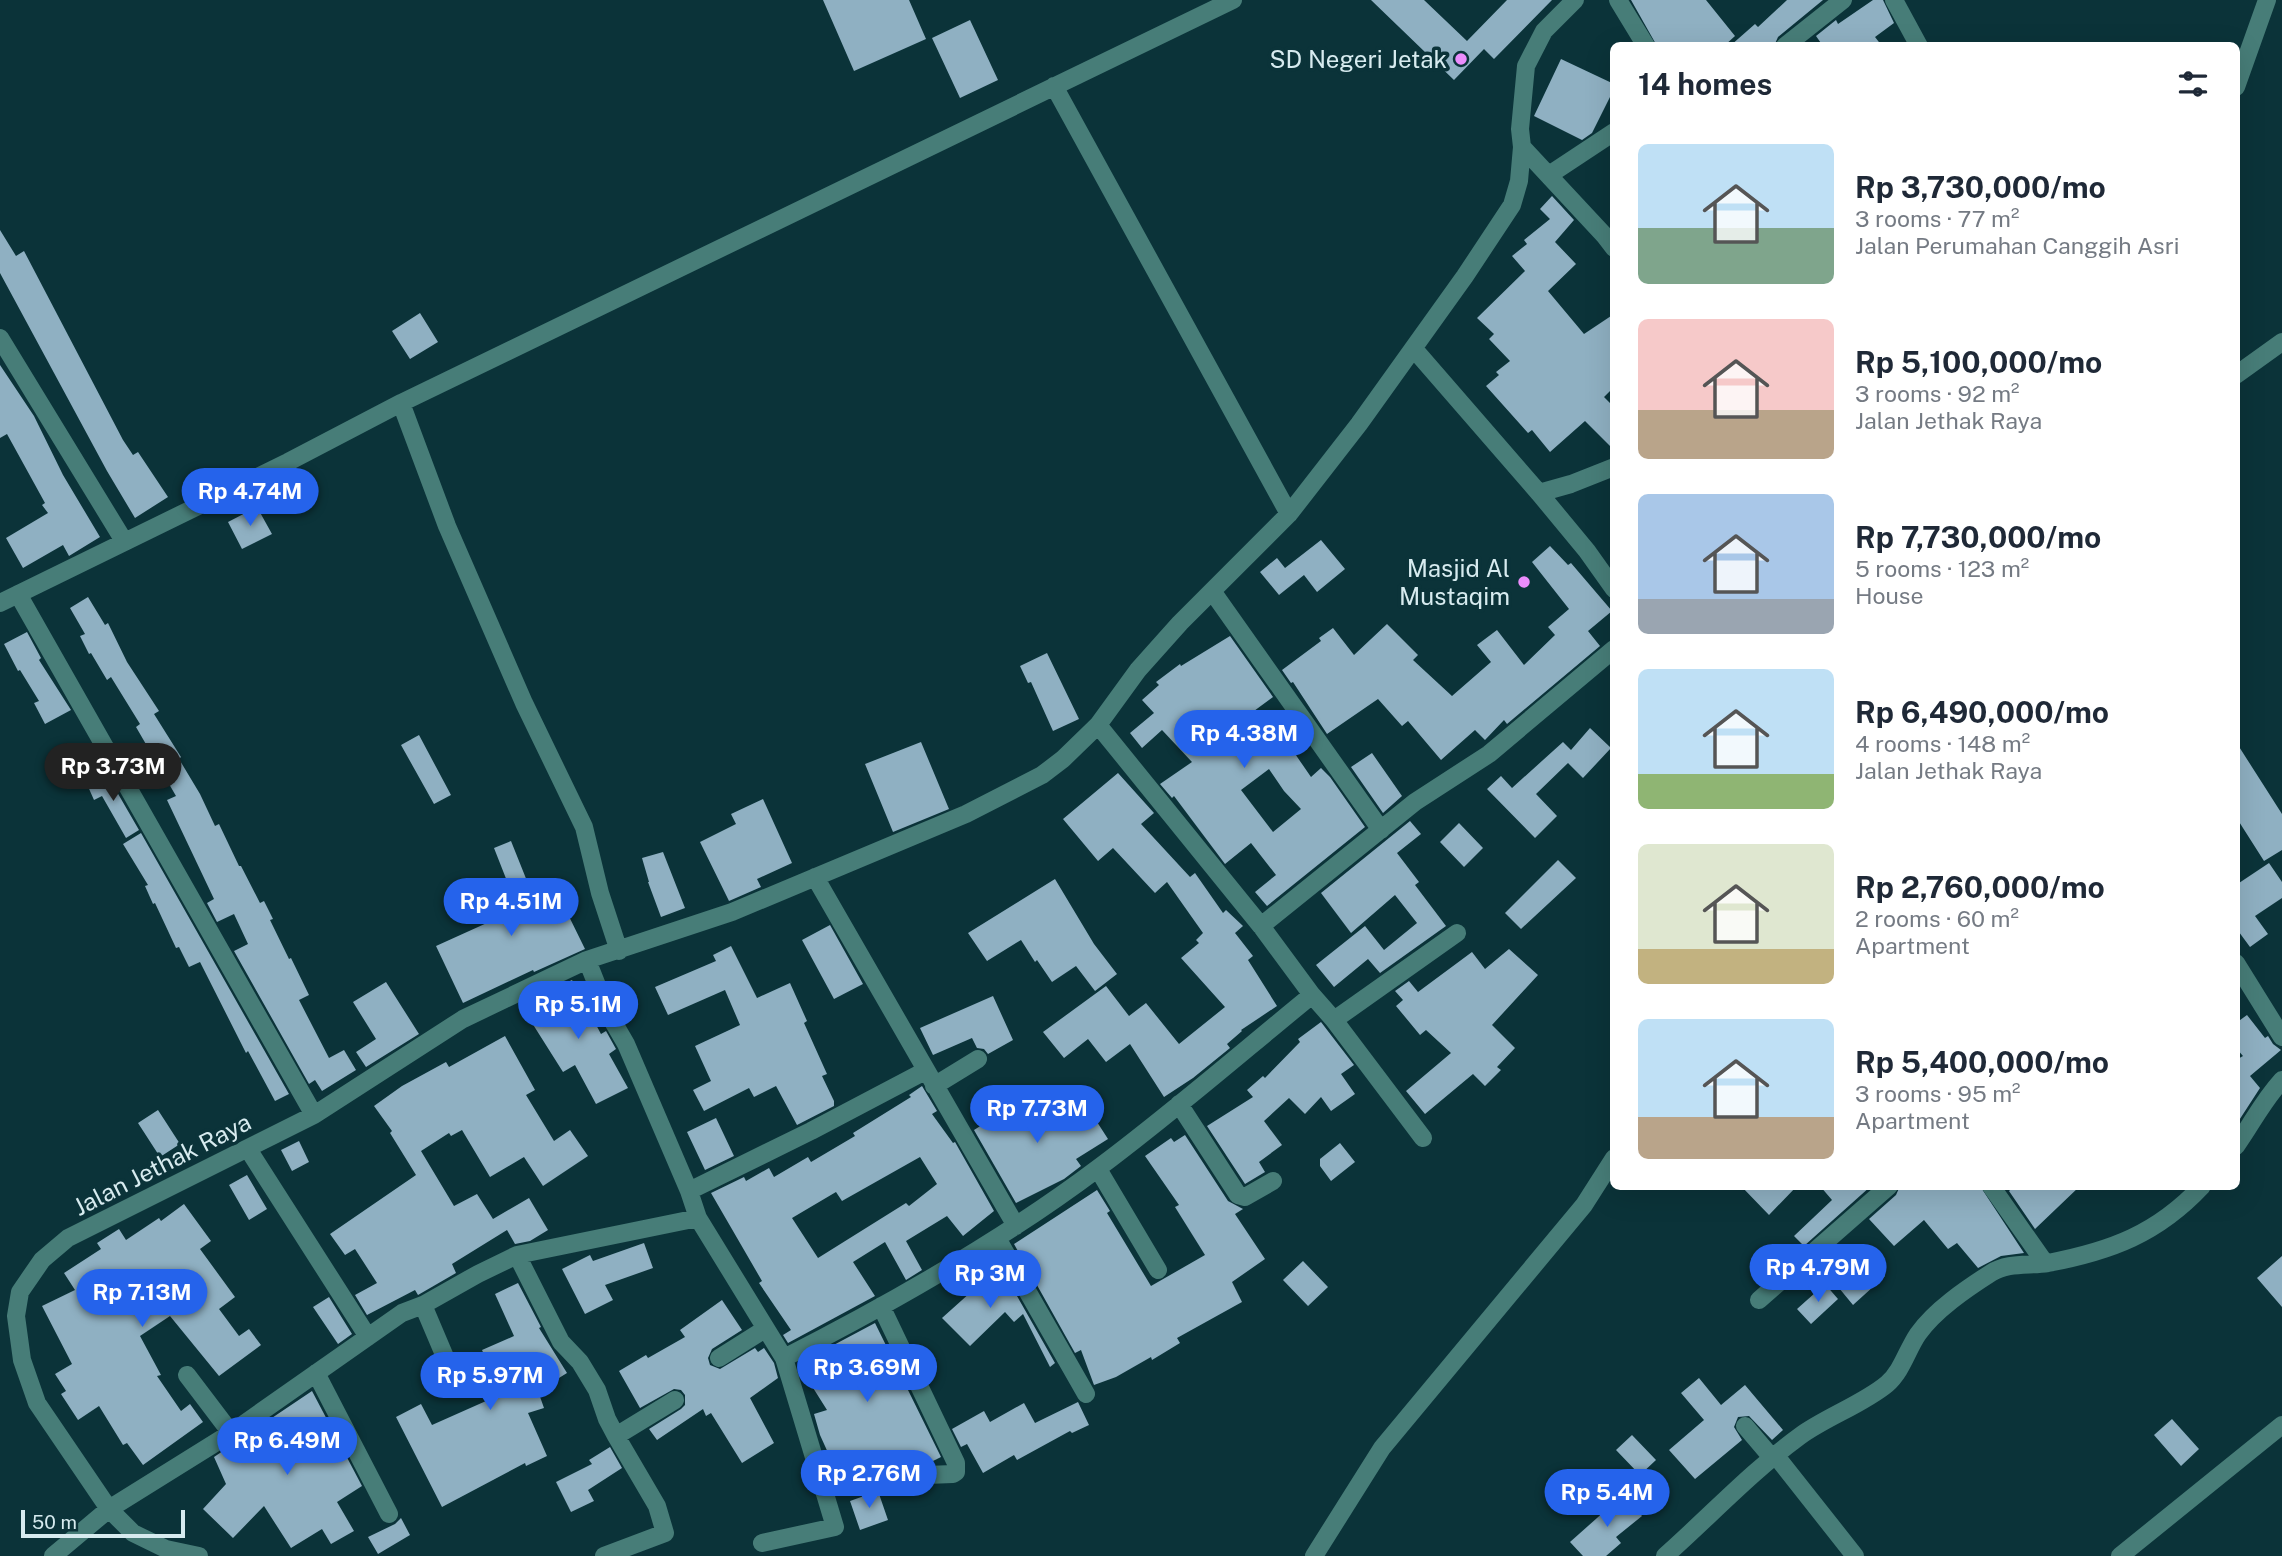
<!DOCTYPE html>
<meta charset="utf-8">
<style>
body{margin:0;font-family:"Public Sans",sans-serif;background:#f6f6f7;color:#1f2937;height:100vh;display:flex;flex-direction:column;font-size:26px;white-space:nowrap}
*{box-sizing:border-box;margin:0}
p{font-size:23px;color:#747a83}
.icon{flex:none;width:38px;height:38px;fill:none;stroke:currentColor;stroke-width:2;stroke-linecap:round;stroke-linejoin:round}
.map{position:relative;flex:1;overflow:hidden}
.details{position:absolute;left:1610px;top:42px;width:630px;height:1148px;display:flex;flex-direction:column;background:#fff;border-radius:10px;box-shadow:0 7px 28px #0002}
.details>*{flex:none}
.scale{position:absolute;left:21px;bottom:18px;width:164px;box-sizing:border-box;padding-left:7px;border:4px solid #d7ebef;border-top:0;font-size:19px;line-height:24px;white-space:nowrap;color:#d7ebef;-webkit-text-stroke:5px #0b3339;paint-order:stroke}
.price{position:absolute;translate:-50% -60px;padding:0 16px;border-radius:24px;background:#2563eb;color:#fff;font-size:23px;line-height:46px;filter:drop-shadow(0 2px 4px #0008)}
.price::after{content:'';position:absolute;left:50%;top:42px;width:21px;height:16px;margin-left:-10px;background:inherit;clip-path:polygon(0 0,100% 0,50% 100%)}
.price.active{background:#222;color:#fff}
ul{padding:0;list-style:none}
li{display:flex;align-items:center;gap:21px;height:175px;padding:0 28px}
li span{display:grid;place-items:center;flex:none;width:196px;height:140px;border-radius:10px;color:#555}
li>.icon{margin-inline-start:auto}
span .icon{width:84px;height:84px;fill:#fffc;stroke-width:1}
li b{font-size:30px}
h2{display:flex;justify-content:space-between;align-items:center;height:84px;padding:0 28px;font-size:30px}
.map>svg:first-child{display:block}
</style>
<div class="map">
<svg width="2282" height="1556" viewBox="0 0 2282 1556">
<rect width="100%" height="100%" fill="#0b3339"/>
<!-- building -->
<path fill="#8fb0c2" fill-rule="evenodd" d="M823 0H909L926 39 854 71Z
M1371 0H1424L1467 41 1507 0H1552L1494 59 1484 49 1454 80Z
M1631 0H1706L1735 36 1724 46H1657Z
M1787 0H1823L1778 37 1774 46H1730L1755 24 1758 27Z
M1873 0H1883L1894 23 1875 37 1882 46H1823L1816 36 1836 20 1838 24Z
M970 20 998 80 960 98 932 38Z
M1561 59 1614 84V89L1592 133 1582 140 1534 116Z
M1552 196 1574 220 1555 242 1576 264 1548 291 1584 334 1614 314V387L1604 397 1614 407V450L1585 421 1550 452 1532 430 1528 433 1486 386 1499 375 1496 372 1510 361 1489 339 1494 334 1477 318 1525 271 1512 256 1527 244 1524 240 1550 219 1540 209Z
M0 230 16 256 24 251 123 440 133 455 138 452 168 497 135 518 107 471 0 273Z
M420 313 438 342 410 359 392 331Z
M0 365 34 416 63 475 100 537 69 556 63 545 23 568 6 538 48 513 42 505 45 503 7 434 0 438Z
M257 507 272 534 242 549 228 522Z
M1321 540 1345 569 1317 592 1304 575 1279 595 1260 572 1277 558 1285 568Z
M1550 546 1568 565 1571 563 1612 611 1588 631 1600 646 1507 724 1504 720 1485 740 1475 730 1441 760 1408 721 1402 726 1378 699 1327 734 1293 682 1291 683 1282 670 1321 641 1319 638 1333 628 1354 655 1387 624 1418 655 1413 660 1452 696 1491 662 1477 645 1497 630 1524 665 1555 635 1548 627 1569 609 1532 562Z
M88 597 105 625 108 623 127 662 159 711 154 714 181 757 179 759 200 794 215 826 219 824 239 866H241L260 903 264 901 273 919 270 920 289 959 291 958 309 995 299 1000 329 1058 344 1050 356 1070 322 1091 315 1080 309 1084 234 951 248 944 234 914 217 922 207 903 214 899 167 800 176 796 136 727 140 724 111 677 107 680 91 653 89 654 80 636 85 634 70 608Z
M27 632 41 658 39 660 71 710 45 724 34 703 39 701 20 670 18 671 4 644Z
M1230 636 1273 697 1254 711 1284 753 1291 748 1311 777 1321 768 1330 777 1365 827 1267 906 1255 892 1276 875 1251 843 1225 864 1174 796 1172 798 1160 784 1192 762 1162 730 1142 748 1130 733 1154 713 1142 700 1159 685 1156 682 1180 664 1181 666ZM1269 769 1284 791 1301 809 1273 832 1241 790Z
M1047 653 1079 719 1053 731 1031 682 1028 683 1020 666Z
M1590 728 1611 748 1583 778 1568 763 1536 794 1557 816 1535 838 1487 789 1501 776 1512 788 1563 742 1571 750Z
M419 735 451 795 434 804 401 745Z
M921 742 949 809 893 832 865 764Z
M2236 742 2282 814V850L2264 861 2236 817Z
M1372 753 1402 796 1383 813 1351 767Z
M106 773 139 830 126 838 102 796 94 800 86 782Z
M1118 773 1154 813 1141 824 1190 877 1195 873 1223 913 1226 910 1243 926 1235 933 1253 956 1248 960 1277 1006 1241 1030 1242 1031 1227 1044 1230 1048 1193 1078 1164 1097 1130 1044 1106 1062 1088 1039 1064 1058 1043 1032 1106 986 1129 1016 1146 1003 1179 1044 1225 1007 1181 958 1199 943 1196 940 1203 933 1167 882 1155 893 1113 848 1098 861 1063 819Z
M763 799 792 863 757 879 761 887 729 901 700 842 736 824 731 814Z
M1410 821 1421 834 1397 853 1419 882 1415 885 1446 926 1380 973 1368 959 1334 987 1316 965 1365 926 1384 950 1417 923 1395 895 1351 933 1321 893Z
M1459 823 1483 848 1464 867 1440 842Z
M141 833 289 1094 275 1101 248 1051 246 1053 200 962 189 967 179 947 176 948 155 903 153 904 145 886 148 885 123 844Z
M511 841 535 901 556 890 585 949 534 972 533 970 463 1003 436 946 518 909 494 848Z
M663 852 685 908 661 917 648 882H649L642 858Z
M1558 860 1576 878 1521 929 1505 913Z
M2269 863 2282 882V898L2255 916 2268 934 2250 947 2236 928V885Z
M1055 879 1094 944 1117 974 1095 991 1076 966 1052 982 1037 960 1035 962 1021 940 987 961 968 933Z
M830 925 863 984 834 999 802 940Z
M731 946 757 998 790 983 807 1021 804 1023 827 1074 822 1076 834 1101V1106L797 1125 776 1086 754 1097 749 1088 704 1111 693 1090 711 1081 695 1046 740 1025 725 990 668 1015 655 987 716 961 713 955Z
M1509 949 1538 975 1492 1025 1515 1048 1497 1067 1501 1070 1485 1086 1473 1074 1425 1114 1406 1091 1451 1053 1426 1030 1420 1035 1396 1006 1403 1000 1395 991 1409 981 1418 992 1472 952 1485 969Z
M572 980 601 1034 606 1031 616 1049 609 1054 628 1088 596 1104 575 1065 563 1072 527 1015 549 1002 545 993Z
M386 982 419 1034 366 1067 356 1052 376 1039 353 1002Z
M993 996 1013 1040 988 1054 984 1049 977 1048 972 1038 933 1055 920 1028Z
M2247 1015 2265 1038 2268 1036 2273 1044 2281 1050 2250 1076 2260 1088 2236 1125V1060L2243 1056 2236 1048V1023Z
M1321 1022 1354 1065 1341 1074 1355 1094 1331 1111 1321 1097 1305 1114 1289 1098 1264 1121 1282 1145 1259 1162 1265 1172 1245 1184 1207 1126 1253 1097 1247 1090 1263 1076 1265 1078 1300 1042 1298 1039Z
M505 1036 535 1090 526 1095 554 1141 570 1130 588 1156 543 1186 524 1157 490 1177 462 1130 451 1136 449 1133 421 1151 454 1206 477 1194 493 1219 529 1198 548 1230 530 1241 515 1244 507 1230 452 1264 456 1273 418 1295 415 1290 367 1315 355 1295 377 1283 355 1249 345 1255 330 1234 416 1175 390 1133 392 1131 374 1106 402 1086 446 1062 449 1067Z
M922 1086 937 1111 932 1114 953 1143 955 1142 994 1211 963 1236 947 1216 906 1241 922 1270 906 1280 885 1242 853 1262 875 1296 788 1343 783 1335 791 1330 759 1283 762 1281 711 1193 744 1177 746 1181 769 1168 774 1177 808 1157 811 1162 855 1136 853 1133 911 1097 909 1095ZM920 1157 937 1184 909 1206 906 1203 818 1258 792 1218 836 1192 842 1201Z
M1036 1091 1060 1125 1088 1108 1108 1139 1076 1159 1081 1166 1064 1179 1016 1203 974 1130Z
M158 1110 180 1144 160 1157 138 1123Z
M716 1118 734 1156 705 1170 687 1132Z
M1185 1135 1228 1201 1243 1209 1235 1214 1265 1259 1232 1282 1242 1302 1177 1338 1180 1343 1152 1360 1151 1357 1116 1377 1094 1385 1081 1350 1075 1353 1014 1244 1097 1190 1110 1211 1107 1213 1151 1286 1205 1255 1175 1207 1179 1205 1145 1156 1171 1138 1174 1142Z
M299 1141 309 1162 292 1171 281 1150Z
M1340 1143 1355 1162 1331 1181 1320 1166V1159Z
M247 1175 267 1209 249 1220 229 1185Z
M1741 1186H1797L1769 1215Z
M1820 1186H1871L1804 1246 1794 1236 1832 1200Z
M1900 1186H1980L2024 1253 2001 1256 1978 1268 1957 1243 1948 1249 1924 1220 1894 1246 1869 1219 1896 1195Z
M2014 1186H2080L2035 1229 2009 1191Z
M184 1204 211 1241 200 1249 235 1297 219 1309 239 1336 249 1329 261 1345 219 1376 170 1316 140 1336 161 1375 157 1376 181 1411 190 1404 203 1422 143 1465 127 1443 123 1445 99 1406 78 1420 61 1394 66 1391 55 1374 72 1364 42 1306 75 1290 64 1273 101 1249 97 1243 119 1229 126 1240 159 1218 161 1221Z
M644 1243 653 1268 605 1285 613 1300 585 1314 562 1269 590 1255 593 1261Z
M2282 1256V1307L2257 1278Z
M1870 1260 1885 1276 1853 1305 1839 1288Z
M1303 1261 1328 1287 1308 1306 1283 1280Z
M1000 1266 1055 1363 1050 1367 1023 1314 1014 1322 1005 1312 970 1346 942 1318Z
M518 1283 541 1327 539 1328 567 1373 538 1391 544 1408 528 1413 547 1456 526 1466 525 1463 442 1507 396 1417 421 1404 432 1425 495 1397 491 1386 497 1383 482 1350 514 1336 495 1294Z
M1825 1284 1838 1299 1811 1324 1797 1309Z
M329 1297 352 1334 338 1344 313 1307Z
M722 1300 742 1330 712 1349 708 1358 710 1365 720 1369 755 1348 758 1352 764 1348 774 1363 778 1378 750 1398 774 1443 742 1463 711 1413 706 1416 703 1409 657 1440 649 1429 681 1409 685 1405V1395L681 1390 674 1389 640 1408 619 1371 646 1355 648 1358 685 1337 680 1330Z
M875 1323 941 1457 927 1464 923 1459 912 1464 873 1466 866 1451 834 1466 820 1435 814 1414 827 1410 798 1364Z
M1699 1378 1721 1405 1745 1385 1783 1430 1772 1440 1749 1416 1738 1417 1734 1427 1742 1440 1695 1479 1669 1450 1704 1420 1681 1393Z
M312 1391 362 1486 337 1502 354 1531 331 1544 322 1529 291 1548 264 1506 233 1538 203 1509 226 1484 214 1457Z
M1078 1402 1089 1425 1072 1433 1070 1431 1017 1460 1014 1455 983 1473 967 1444 961 1447 952 1429 984 1411 990 1422 1024 1403 1035 1423Z
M2172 1419 2199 1449 2181 1466 2154 1435Z
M1632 1435 1656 1460 1640 1475 1616 1450Z
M610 1447 622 1468 588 1490 594 1501 571 1512 556 1482 592 1464 589 1460Z
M878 1491 888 1520 860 1530 850 1501Z
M1624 1494 1642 1516 1616 1537 1621 1543 1606 1556H1583L1570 1542Z
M401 1518 410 1535 378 1554 368 1537 395 1524Z"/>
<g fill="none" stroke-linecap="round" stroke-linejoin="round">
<!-- minor -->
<path stroke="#477d78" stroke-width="18" d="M1618 0 1646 46
M1894 0 1919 46
M1785 46 1843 0
M1054 86 1289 514
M2236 87 2267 0
M1522 147 1604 235 1614 248
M1549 175 1614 132
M0 338 124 541
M1414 349 1539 493 1571 484 1614 467
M2236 375 2282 342
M401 403 447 526 524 703 584 827 600 893 619 951
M1539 493 1587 551 1614 589
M1212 591 1381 830
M18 594 314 1115
M0 603 288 462 401 403 1233 0
M815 877 1016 1226
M1261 926 1415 802 1489 754 1614 649
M587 960 608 1013 626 1044 689 1191 698 1218 784 1358 835 1527 762 1543
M2236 963 2282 1037
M1312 995 1334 1020 1423 1138
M1334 1020 1457 933
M934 1086 978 1059
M1179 1104 1238 1195 1245 1197 1273 1181
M2236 1146C2253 1122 2262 1102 2282 1080
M248 1149 368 1337
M1098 1169 1158 1270
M1991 1186 2045 1263
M689 1191 811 1131 925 1071
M997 1238 1086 1394
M517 1255 561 1342 580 1362 597 1390 607 1419 616 1436 657 1506 665 1533 604 1556
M1759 1300 1889 1186
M423 1305 451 1371 458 1376 474 1377 479 1388
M719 1358 765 1329
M784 1358C892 1303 1000 1242 1097 1169 1171 1114 1241 1053 1312 995L1261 926 1098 725
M316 1373 389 1514
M187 1375 231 1433
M1745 1426 1773 1459
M616 1436 675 1400
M1776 1456 1855 1556
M821 1479 953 1474 956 1472V1463L881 1306
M53 1556 109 1509 37 1403 22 1360 16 1316 20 1292 42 1260 68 1238 314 1115 463 1019 587 960 732 912 966 814 1042 775 1063 759 1098 725 1138 670 1180 623 1289 514 1359 424 1465 276 1512 205 1519 181 1522 147 1520 129 1526 66 1544 31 1575 0
M199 1556 166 1549 133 1533 109 1509 231 1433 402 1313 423 1305 478 1274 517 1255 698 1218
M1314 1556 1382 1448 1584 1205 1614 1158
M1665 1556C1710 1516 1752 1471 1800 1436 1826 1417 1863 1404 1887 1384 1902 1371 1907 1350 1918 1334 1935 1310 1966 1289 1991 1273 2008 1262 2028 1266 2048 1263 2111 1251 2157 1234 2202 1186
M2120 1556 2282 1425"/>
</g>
<!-- markers -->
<g fill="#eb8dfc" stroke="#0b3339" stroke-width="2.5">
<circle cx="1461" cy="59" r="7"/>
<circle cx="1524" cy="582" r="7"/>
</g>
<g text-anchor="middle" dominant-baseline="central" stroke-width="7" stroke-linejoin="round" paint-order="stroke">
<!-- poi labels -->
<g font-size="24" fill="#d7ebef" stroke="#0b3339" text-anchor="end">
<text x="1447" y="59">SD Negeri Jetak</text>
<text x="1510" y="568">Masjid Al<tspan x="1510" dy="28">Mustaqim</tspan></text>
</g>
<!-- street labels -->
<g font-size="24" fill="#d7ebef" stroke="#0b3339">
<text transform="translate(162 1164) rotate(-27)">Jalan Jethak Raya</text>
</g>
</g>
</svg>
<div class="scale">50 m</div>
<b class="price" style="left:250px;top:528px">Rp 4.74M</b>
<b class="price" style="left:1244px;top:770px">Rp 4.38M</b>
<b class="price active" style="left:113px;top:803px">Rp 3.73M</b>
<b class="price" style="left:511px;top:938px">Rp 4.51M</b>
<b class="price" style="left:578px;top:1041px">Rp 5.1M</b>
<b class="price" style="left:1037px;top:1145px">Rp 7.73M</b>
<b class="price" style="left:1818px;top:1304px">Rp 4.79M</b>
<b class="price" style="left:990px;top:1310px">Rp 3M</b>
<b class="price" style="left:142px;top:1329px">Rp 7.13M</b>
<b class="price" style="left:867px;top:1404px">Rp 3.69M</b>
<b class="price" style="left:490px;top:1412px">Rp 5.97M</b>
<b class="price" style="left:287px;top:1477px">Rp 6.49M</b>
<b class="price" style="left:869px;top:1510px">Rp 2.76M</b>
<b class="price" style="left:1607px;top:1529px">Rp 5.4M</b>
<section class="details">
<h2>14 homes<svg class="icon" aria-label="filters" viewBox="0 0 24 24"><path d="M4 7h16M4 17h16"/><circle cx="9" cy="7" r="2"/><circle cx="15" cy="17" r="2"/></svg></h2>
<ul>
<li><span style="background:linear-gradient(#bfe0f5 60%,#7fa58c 0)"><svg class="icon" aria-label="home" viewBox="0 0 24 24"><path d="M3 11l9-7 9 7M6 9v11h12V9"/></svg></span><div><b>Rp 3,730,000/mo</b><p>3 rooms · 77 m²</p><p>Jalan Perumahan Canggih Asri</p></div></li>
<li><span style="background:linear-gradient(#f6c9c9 65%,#b9a48a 0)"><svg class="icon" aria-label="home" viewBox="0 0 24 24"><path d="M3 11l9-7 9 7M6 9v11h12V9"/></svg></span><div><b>Rp 5,100,000/mo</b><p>3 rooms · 92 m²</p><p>Jalan Jethak Raya</p></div></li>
<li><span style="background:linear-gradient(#a9c7e8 75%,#9aa5b1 0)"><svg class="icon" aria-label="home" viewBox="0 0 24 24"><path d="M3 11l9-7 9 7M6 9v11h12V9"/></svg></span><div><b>Rp 7,730,000/mo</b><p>5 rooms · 123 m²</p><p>House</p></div></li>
<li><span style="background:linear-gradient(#bfe0f5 75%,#8fb573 0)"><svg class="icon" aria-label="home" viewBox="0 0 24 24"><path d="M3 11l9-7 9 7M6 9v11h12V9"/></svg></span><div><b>Rp 6,490,000/mo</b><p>4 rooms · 148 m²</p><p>Jalan Jethak Raya</p></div></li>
<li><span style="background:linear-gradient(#dfe7d0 75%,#c2b280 0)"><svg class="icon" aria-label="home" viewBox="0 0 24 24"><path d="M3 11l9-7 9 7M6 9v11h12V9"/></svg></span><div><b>Rp 2,760,000/mo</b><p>2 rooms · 60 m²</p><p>Apartment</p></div></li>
<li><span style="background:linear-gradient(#bfe0f5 70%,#b9a48a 0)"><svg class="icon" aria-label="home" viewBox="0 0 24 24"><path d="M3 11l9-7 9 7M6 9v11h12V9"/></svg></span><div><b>Rp 5,400,000/mo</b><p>3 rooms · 95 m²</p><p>Apartment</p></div></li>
</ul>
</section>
</div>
